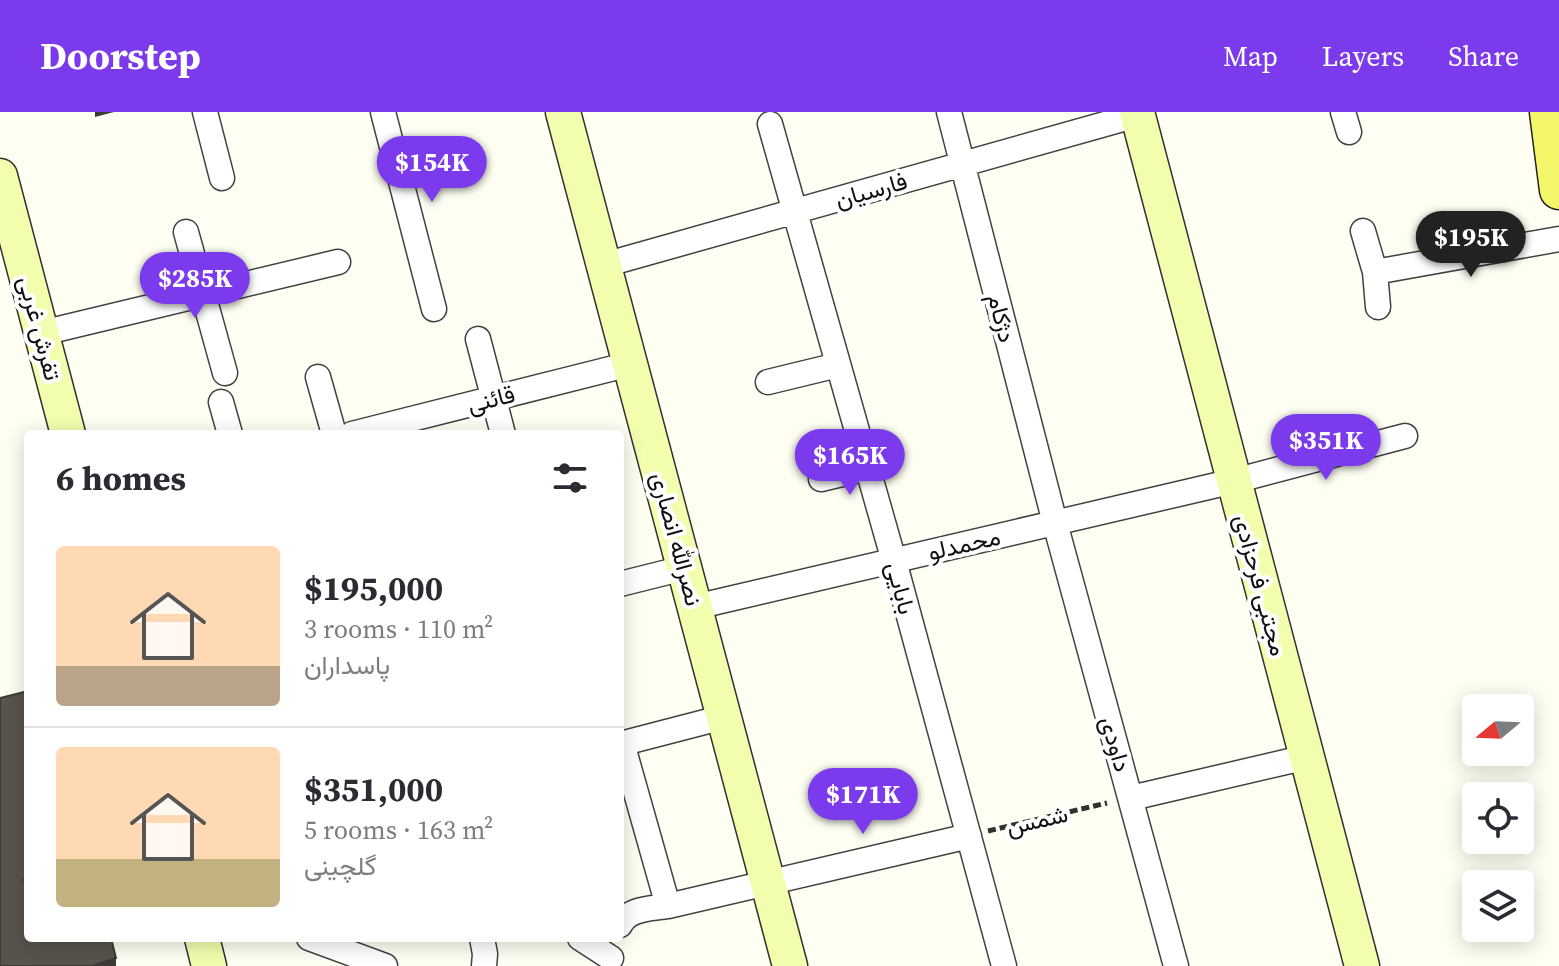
<!DOCTYPE html>
<meta charset="utf-8">
<style>
body{margin:0;font-family:"Source Serif 4",Vazirmatn,serif;background:#f2f2f3;color:#2b2b33;height:100vh;display:flex;flex-direction:column;font-size:30px;white-space:nowrap}
*{box-sizing:border-box;margin:0}
p{font-size:26px;color:#7c7c81}
.icon{flex:none;width:44px;height:44px;fill:none;stroke:currentColor;stroke-width:2;stroke-linecap:round;stroke-linejoin:round}
.map{position:relative;flex:1;overflow:hidden}
.drawer{position:absolute;left:24px;top:318px;width:600px;height:512px;display:flex;flex-direction:column;background:#fff;border-radius:8px;box-shadow:0 4px 20px #0003}
.drawer>*{flex:none}
.needle{width:52px;rotate:251deg}
.buttons{position:absolute;left:1462px;top:582px;display:grid;gap:16px}
.buttons a{display:grid;place-items:center;width:72px;height:72px;border-radius:8px;background:#fff;box-shadow:0 4px 20px #0003;font-size:40px}
.price{position:absolute;translate:-50% -68px;padding:0 18px;border-radius:28px;background:#7c3aed;color:#fff;font-size:26px;line-height:52px;filter:drop-shadow(0 2px 4px #0008)}
.price::after{content:'';position:absolute;left:50%;top:48px;width:24px;height:18px;margin-left:-12px;background:inherit;clip-path:polygon(0 0,100% 0,50% 100%)}
.price.active{background:#222;color:#fff}
ul{padding:0;list-style:none}
li{display:flex;align-items:center;gap:24px;height:200px;padding:0 32px}
li+li{border-top:2px solid #e1e1e2}
li span{display:grid;place-items:center;flex:none;width:224px;height:160px;border-radius:8px;color:#555}
li>.icon{margin-inline-start:auto}
span .icon{width:96px;height:96px;fill:#fffc;stroke-width:1}
li b{font-size:34px}
h2{display:flex;justify-content:space-between;align-items:center;height:96px;padding:0 32px;font-size:34px}
header{display:flex;align-items:center;gap:48px;box-sizing:border-box;height:112px;padding:0 40px;background:#7c3aed;color:#fff}
header strong{font-size:38px}
nav{display:flex;gap:44px;margin-inline-start:auto;font-size:28px}
.map>svg:first-child{display:block}
</style>
<header>
<strong>Doorstep</strong>
<nav><a>Map</a><a>Layers</a><a>Share</a></nav>
</header>
<div class="map">
<svg width="1559" height="854" viewBox="0 0 1559 854">
<rect width="100%" height="100%" fill="#fefff2"/>
<g fill="none" stroke-linecap="round" stroke-linejoin="round">
<!-- street casing -->
<g stroke="#424242" stroke-width="27">
<path id="street" d="M205 0 222 66
M383 0 434 197
M949 0 1055 411 1176 854
M1343 0 1349 20
M770 12 894 449 1004 854
M1363 119 1375 160 1378 195
M186 120 225 261
M604 153 1137 3
M1375 160 1559 127
M42 221 338 150
M478 227 503 322
M318 265 334 322
M768 270 838 253
M221 290 230 322
M352 322 630 252
M821 367 867 356
M620 472 684 456
M695 495 1234 369 1405 324
M622 631 668 794
M620 632 724 605
M1131 686 1307 645
M620 813C628 796 651 797 668 794L969 724
M309 826 385 854
M482 826 485 842 484 854
M580 826 611 846"/>
</g>
<!-- secondary casing -->
<g stroke="#313131" stroke-width="37">
<path id="secondary" d="M563 0 790 854
M1137 0 1362 854
M0 64 68 322
M202 826 209 854"/>
</g>
<!-- primary casing -->
<g stroke="#202020" stroke-width="41">
<path id="primary" d="M1549 0 1559 78"/>
</g>
<!-- path -->
<path stroke="#313131" stroke-width="5" stroke-dasharray="8 4" stroke-linecap="butt" d="M988 719 1107 691"/>
<!-- street -->
<use href="#street" stroke="#fff" stroke-width="24"/>
<!-- secondary -->
<use href="#secondary" stroke="#f2feae" stroke-width="34"/>
<!-- primary -->
<use href="#primary" stroke="#f5f76a" stroke-width="38"/>
</g>
<!-- shaded-wall -->
<path fill="#3e3a35" d="M95 0H114L95 5Z
M116 846V854H92Z"/>
<!-- building -->
<path fill="#58534c" stroke="#3e3a35" stroke-width="2" d="M28 579V767L24 768 28 778V826H111L116 846 92 854H0V586Z"/>
<g text-anchor="middle" dominant-baseline="central" stroke-width="8" stroke-linejoin="round" paint-order="stroke">
<!-- street labels -->
<g font-size="24" fill="#0f0f0f" stroke="#fff">
<text transform="translate(871 78) rotate(-16)">فارسیان</text>
<text transform="translate(1002 206) rotate(76)">دژکام</text>
<text transform="translate(40 216) rotate(75)">تفرش غربی</text>
<text transform="translate(491 287) rotate(-14)">قائنی</text>
<text transform="translate(677 427) rotate(75)">نصرالله انصاری</text>
<text transform="translate(964 432) rotate(-13)">محمدلو</text>
<text transform="translate(1261 473) rotate(75)">مجتبی فرحزادی</text>
<text transform="translate(901 476) rotate(75)">بابایی</text>
<text transform="translate(1116 632) rotate(74)">داودی</text>
<text transform="translate(1037 708) rotate(-13)">شمس</text>
</g>
</g>
</svg>
<div class="buttons">
<a><svg class="needle" viewBox="-14 -14 28 28"><path d="M0-13l5 13h-10z" fill="#e53935"/><path d="M0 13l5-13h-10z" fill="#7c7c81"/></svg></a>
<a><svg class="icon" aria-label="locate" viewBox="0 0 24 24"><circle cx="12" cy="12" r="6"/><path d="M12 2v4M12 18v4M2 12h4M18 12h4"/></svg></a>
<a><svg class="icon" aria-label="layers" viewBox="0 0 24 24"><path d="M12 4l9 5-9 5-9-5zM3 14l9 5 9-5"/></svg></a>
</div>
<b class="price" style="left:432px;top:92px">$154K</b>
<b class="price active" style="left:1471px;top:167px">$195K</b>
<b class="price" style="left:195px;top:208px">$285K</b>
<b class="price" style="left:1326px;top:370px">$351K</b>
<b class="price" style="left:850px;top:385px">$165K</b>
<b class="price" style="left:863px;top:724px">$171K</b>
<section class="drawer">
<h2>6 homes<svg class="icon" aria-label="filters" viewBox="0 0 24 24"><path d="M4 7h16M4 17h16"/><circle cx="9" cy="7" r="2"/><circle cx="15" cy="17" r="2"/></svg></h2>
<ul>
<li><span style="background:linear-gradient(#ffd9b3 75%,#b9a48a 0)"><svg class="icon" aria-label="home" viewBox="0 0 24 24"><path d="M3 11l9-7 9 7M6 9v11h12V9"/></svg></span><div><b>$195,000</b><p>3 rooms · 110 m²</p><p>پاسداران</p></div></li>
<li><span style="background:linear-gradient(#ffd9b3 70%,#c2b280 0)"><svg class="icon" aria-label="home" viewBox="0 0 24 24"><path d="M3 11l9-7 9 7M6 9v11h12V9"/></svg></span><div><b>$351,000</b><p>5 rooms · 163 m²</p><p>گلچینی</p></div></li>
</ul>
</section>
</div>
